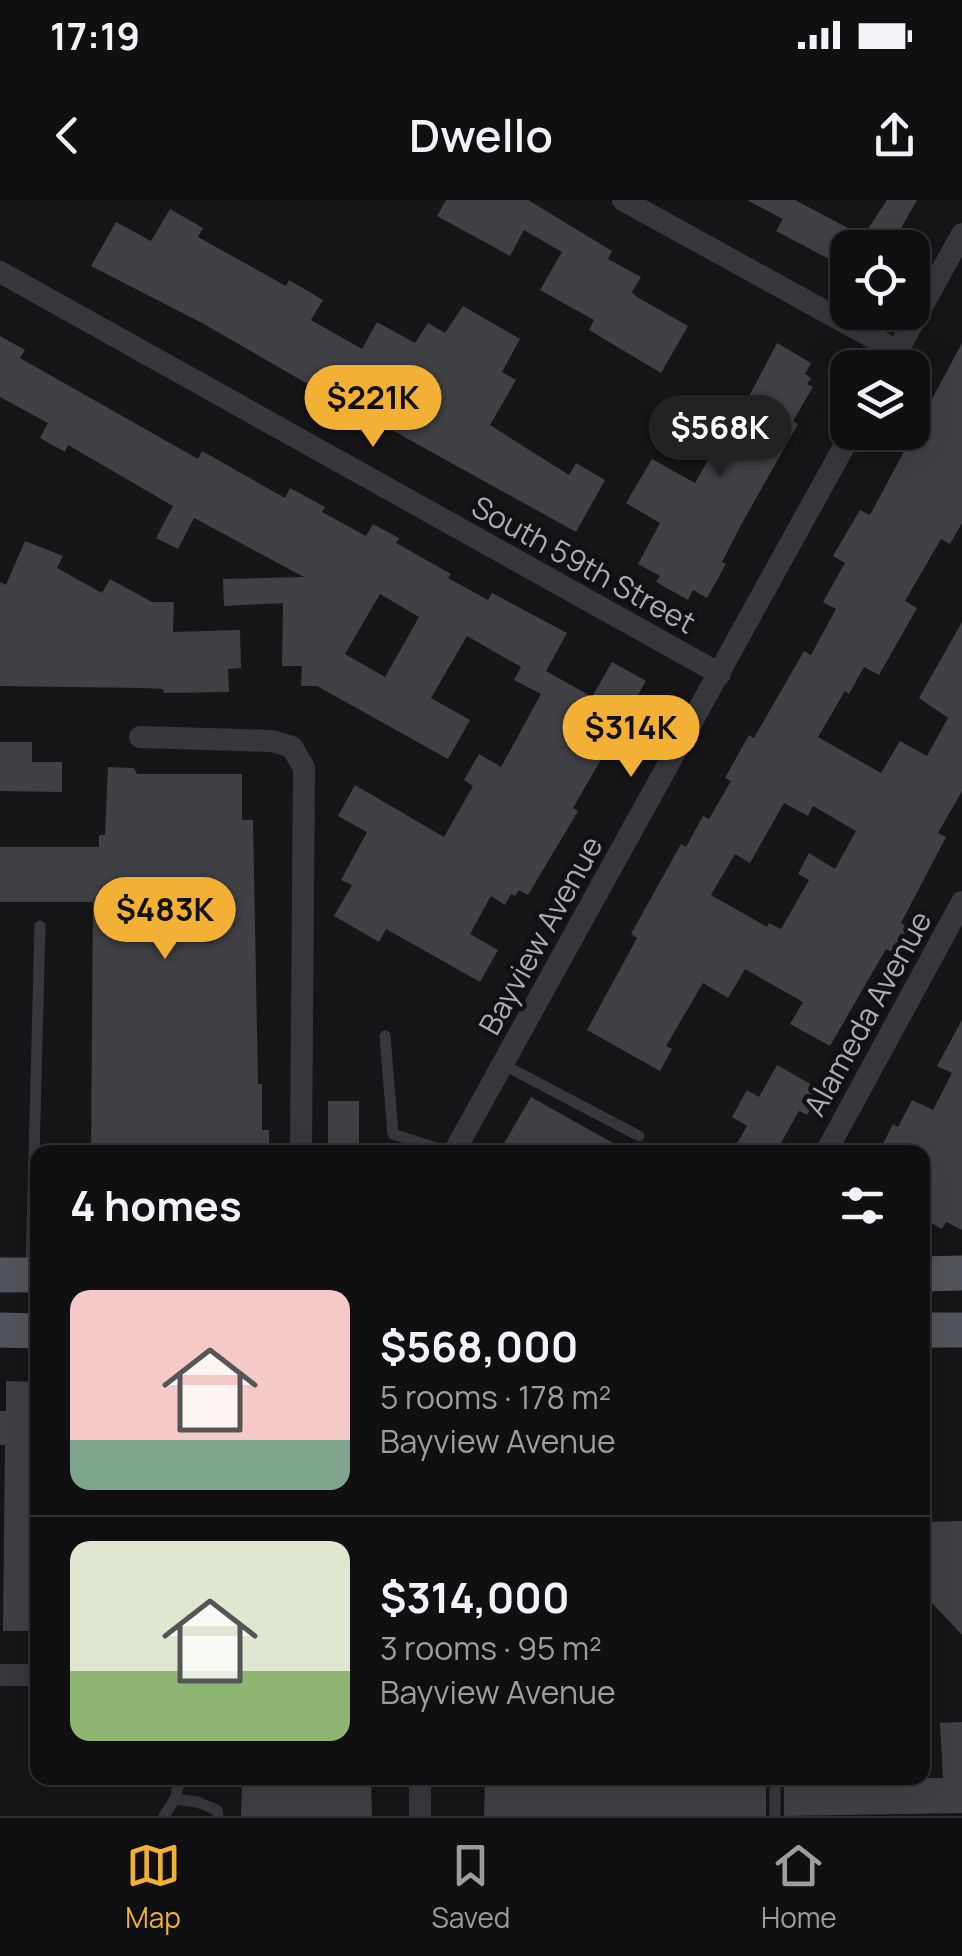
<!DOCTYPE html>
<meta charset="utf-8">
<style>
body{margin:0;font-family:Manrope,sans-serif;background:#19191b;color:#f1f3f6;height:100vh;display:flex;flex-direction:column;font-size:38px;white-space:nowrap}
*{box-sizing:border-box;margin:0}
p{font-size:32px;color:#9c9d9f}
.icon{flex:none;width:55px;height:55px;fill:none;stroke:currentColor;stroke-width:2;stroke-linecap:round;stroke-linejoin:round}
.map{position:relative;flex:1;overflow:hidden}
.sheet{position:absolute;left:30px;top:945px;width:900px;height:640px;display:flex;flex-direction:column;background:#101012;border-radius:20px;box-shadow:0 10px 40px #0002,0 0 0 2px #303032}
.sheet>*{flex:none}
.fabs{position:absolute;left:830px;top:30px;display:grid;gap:20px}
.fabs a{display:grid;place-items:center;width:100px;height:100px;border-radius:20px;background:#101012;box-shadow:0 10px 40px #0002,0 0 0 2px #303032;font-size:50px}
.price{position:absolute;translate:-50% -85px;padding:0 22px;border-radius:35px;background:#f2b134;color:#111;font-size:32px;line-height:65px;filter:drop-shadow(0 2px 5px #0008)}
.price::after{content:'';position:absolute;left:50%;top:60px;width:30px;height:22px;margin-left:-15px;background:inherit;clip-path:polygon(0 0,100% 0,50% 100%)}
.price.selected{background:#222;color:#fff}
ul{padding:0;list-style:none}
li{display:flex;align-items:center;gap:30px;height:250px;padding:0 40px}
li+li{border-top:2px solid #303032}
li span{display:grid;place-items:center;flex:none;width:280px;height:200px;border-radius:20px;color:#555}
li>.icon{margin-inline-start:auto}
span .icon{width:120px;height:120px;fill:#fffc;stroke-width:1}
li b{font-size:42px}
h2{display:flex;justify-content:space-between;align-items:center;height:120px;padding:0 40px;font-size:42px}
.status{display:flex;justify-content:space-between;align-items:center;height:70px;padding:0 50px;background:#101012;direction:ltr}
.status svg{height:28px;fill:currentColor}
header{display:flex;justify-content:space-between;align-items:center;height:130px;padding:0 40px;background:#101012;font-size:45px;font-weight:600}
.menu{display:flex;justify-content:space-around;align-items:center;height:140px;border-top:2px solid #303032;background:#101012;font-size:28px;color:#9c9d9f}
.menu a{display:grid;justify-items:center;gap:5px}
.menu .selected{color:#f2b134}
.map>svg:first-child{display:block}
</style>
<div class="status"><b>17:19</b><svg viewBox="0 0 49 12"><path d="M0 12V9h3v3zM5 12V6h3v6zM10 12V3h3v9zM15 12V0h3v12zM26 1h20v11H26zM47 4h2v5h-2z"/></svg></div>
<header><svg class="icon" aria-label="back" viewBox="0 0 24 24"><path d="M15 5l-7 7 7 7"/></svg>Dwello<svg class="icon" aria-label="share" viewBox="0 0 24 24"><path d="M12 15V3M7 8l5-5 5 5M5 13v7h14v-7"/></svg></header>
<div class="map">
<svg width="962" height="1616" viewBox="0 0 962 1616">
<rect width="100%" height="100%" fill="#161618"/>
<!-- building -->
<path fill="#404145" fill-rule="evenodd" d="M446 0H528L612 51 608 59 641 77 632 92 637 97 688 126 661 173 589 130 594 120 540 90 562 52 524 30 510 56 437 16Z
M747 0H795L863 36 887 0H917L890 48H848V69L776 31 783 19Z
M170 9 203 28 198 37 286 86 289 80 323 100 311 120 362 149 377 122 415 143 428 123 445 133 463 106 520 139 502 172 516 180 490 225 569 275 576 263 605 280 576 332 381 224 385 217 332 188 327 195 202 123 91 66 116 22 151 41Z
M0 136 25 150 20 158 198 259 202 251 285 298 290 288 325 307 322 312 366 336 373 324 399 338 396 343 451 374 448 378 488 400 492 393 567 433 546 471 592 497 612 462 646 481 573 608 578 611 528 695 519 690 515 696 511 694 505 705 491 696 470 734 498 750 480 782 386 729 379 742 334 716 352 685 341 680 367 632 338 616 355 585 444 637 473 586 464 580 479 554 501 567 541 494 514 480 521 467 467 436 431 498 470 520 448 559 317 486H301L302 466H282L283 403 224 406 223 379 304 377 194 318 178 349 156 338 173 306 68 245 65 252 40 238 48 223 0 197ZM380 394 419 417 385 477 345 454Z
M777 143 811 163 805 174 811 178 807 184 813 187 793 221 798 224 741 325 722 362 726 364 707 398 693 390 688 400 656 382 660 376 638 364 660 323 626 303 652 259 695 283 716 246 687 229 699 207 733 227Z
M962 143V323L950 344 941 339 905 401 917 408 879 475 864 467 849 494 845 491 818 537 881 573 900 541 927 556 948 518 919 498 962 422V591L938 633 946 637 901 723 909 728 894 754 886 749 830 846 790 824 803 802 745 769 728 798 703 783 666 846 672 849 660 871 587 830 637 738 631 734 681 644 686 647 703 616 709 619 731 581 725 578 749 535 754 538 804 451 811 455 836 409 823 402 845 363 833 356 860 310 870 315ZM784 603 808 616 813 606 856 631 835 669 809 653 798 674 809 680 781 729 769 723 767 727 711 695 735 654 750 663Z
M25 341 63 356 57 368 102 393 110 379 152 402H174L173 432 240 430 241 468 228 469 229 492 164 493 163 489 144 488 0 486V382L6 385Z
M0 542H32V562H62V592L0 591Z
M108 567 134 568 137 574H242V620H253L258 884H262V930H269V952H91L93 702H0V647H99V635H105Z
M962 820V1030L946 1022 942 1029 922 1018V952H879L893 924 898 927 912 900 933 910 952 873 937 866Z
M777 865 821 890 807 915 799 911 776 952H732L747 926 732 917 747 890 759 897Z
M531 897 629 952H499Z
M328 901H359V952H328Z
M6 1181 38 1182V1431H3L5 1245H0V1211H6Z
M962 1321V1435L932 1403H922V1322Z
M962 1522V1613L784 1616V1578H943L940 1523Z
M271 1578H371L372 1616H241L242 1580Z
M485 1578H766V1616H484Z"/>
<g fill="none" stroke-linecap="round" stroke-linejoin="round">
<!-- lane -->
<path stroke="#37383d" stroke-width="11" d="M385 836 393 934 448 952
M502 864 639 936
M31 1071 40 726
M775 1578V1616
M175 1599 197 1602 217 1610 218 1616
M164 1616 175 1599 180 1578"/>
<!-- street -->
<path stroke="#37383d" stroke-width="22" d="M623 0 897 151
M0 72 720 474
M888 168 962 34
M140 537 272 541 292 547 304 568 301 952
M454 952 852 232
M826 952 962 702
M0 1475H38
M420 1616V1578"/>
<!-- primary -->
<path stroke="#53555c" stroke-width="35" d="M922 1074 962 1073
M0 1075H38
M0 1130 38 1131
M922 1130H962"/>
</g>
<g text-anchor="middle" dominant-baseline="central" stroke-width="9" stroke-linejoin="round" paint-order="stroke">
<!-- street labels -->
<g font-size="30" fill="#a8adb8" stroke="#111113">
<text transform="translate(584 364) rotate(29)">South 59th Street</text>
<text transform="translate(540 735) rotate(-61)">Bayview Avenue</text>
<text transform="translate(867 813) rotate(-61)">Alameda Avenue</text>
</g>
</g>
</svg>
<div class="fabs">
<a><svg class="icon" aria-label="locate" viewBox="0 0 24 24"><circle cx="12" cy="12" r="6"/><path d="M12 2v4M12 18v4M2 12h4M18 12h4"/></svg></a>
<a><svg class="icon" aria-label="layers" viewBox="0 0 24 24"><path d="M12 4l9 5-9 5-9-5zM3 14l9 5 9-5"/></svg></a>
</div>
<b class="price" style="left:373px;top:250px">$221K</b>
<b class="price selected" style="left:720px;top:280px">$568K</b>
<b class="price" style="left:631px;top:580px">$314K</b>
<b class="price" style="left:165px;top:762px">$483K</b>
<section class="sheet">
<h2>4 homes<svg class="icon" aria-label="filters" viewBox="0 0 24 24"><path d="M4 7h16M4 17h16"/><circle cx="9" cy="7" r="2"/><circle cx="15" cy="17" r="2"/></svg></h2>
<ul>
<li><span style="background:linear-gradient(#f6c9c9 75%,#7fa58c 0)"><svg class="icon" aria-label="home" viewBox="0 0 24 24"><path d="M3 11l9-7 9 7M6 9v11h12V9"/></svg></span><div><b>$568,000</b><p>5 rooms · 178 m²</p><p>Bayview Avenue</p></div></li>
<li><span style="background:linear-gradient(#dfe7d0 65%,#8fb573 0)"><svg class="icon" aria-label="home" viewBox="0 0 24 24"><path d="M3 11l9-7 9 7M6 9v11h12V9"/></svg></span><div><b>$314,000</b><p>3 rooms · 95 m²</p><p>Bayview Avenue</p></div></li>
</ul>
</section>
</div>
<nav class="menu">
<a class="selected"><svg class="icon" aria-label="map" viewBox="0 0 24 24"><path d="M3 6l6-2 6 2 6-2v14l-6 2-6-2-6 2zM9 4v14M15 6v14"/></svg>Map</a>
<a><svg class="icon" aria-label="saved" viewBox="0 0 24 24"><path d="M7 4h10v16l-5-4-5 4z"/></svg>Saved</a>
<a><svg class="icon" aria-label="home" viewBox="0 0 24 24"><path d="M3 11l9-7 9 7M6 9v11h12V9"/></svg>Home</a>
</nav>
